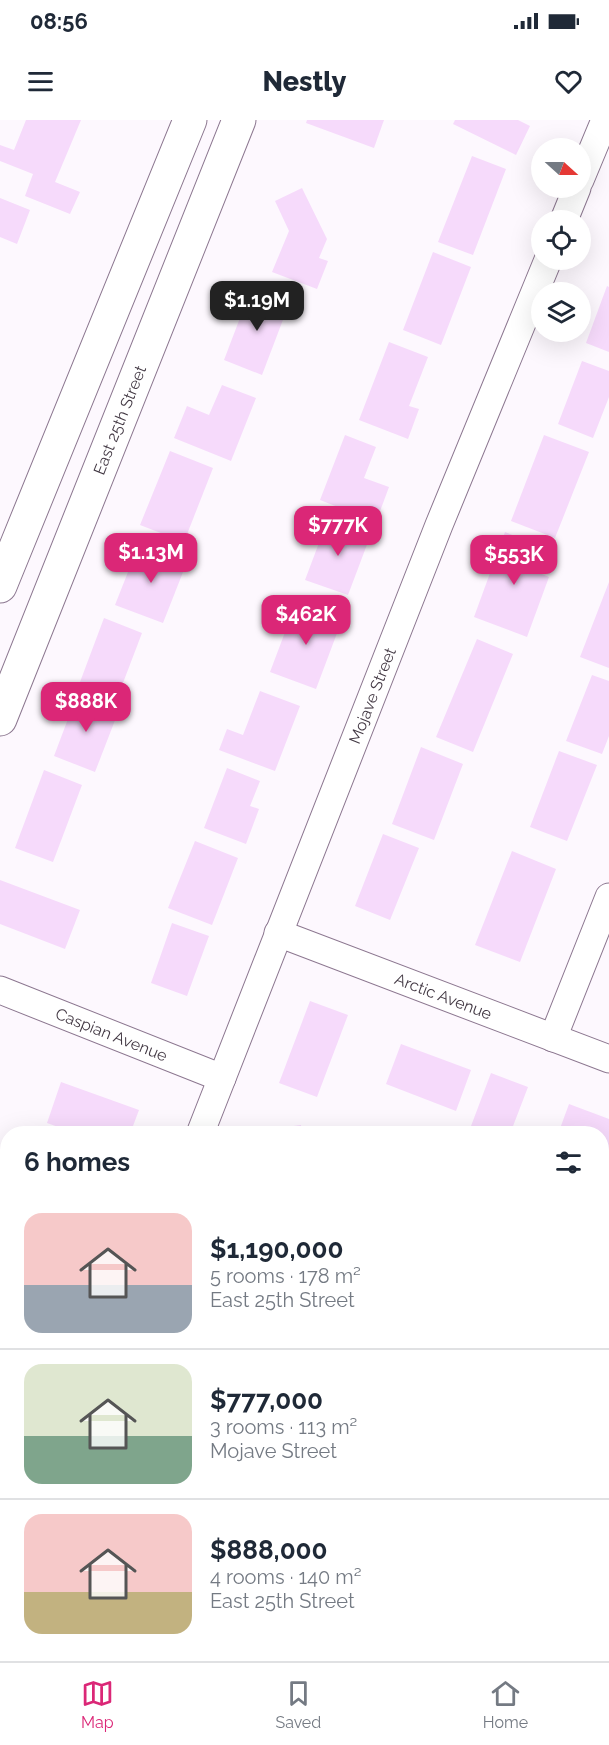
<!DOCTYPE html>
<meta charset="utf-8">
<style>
body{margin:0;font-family:Raleway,sans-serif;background:#f2f2f3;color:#1f2937;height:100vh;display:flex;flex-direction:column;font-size:22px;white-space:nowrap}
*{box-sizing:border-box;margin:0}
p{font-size:20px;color:#747a83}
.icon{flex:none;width:33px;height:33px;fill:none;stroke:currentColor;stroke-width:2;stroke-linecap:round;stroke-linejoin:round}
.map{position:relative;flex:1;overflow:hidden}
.sheet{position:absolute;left:0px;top:1006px;width:609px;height:536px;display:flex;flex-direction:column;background:#fff;border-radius:24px 24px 0 0;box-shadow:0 6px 24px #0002}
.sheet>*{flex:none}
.needle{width:39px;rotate:111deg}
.fabs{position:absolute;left:531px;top:18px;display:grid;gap:12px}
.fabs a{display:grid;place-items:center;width:60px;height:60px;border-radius:50%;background:#fff;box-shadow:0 6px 24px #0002;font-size:30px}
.price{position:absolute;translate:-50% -51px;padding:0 14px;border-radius:12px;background:#db2777;color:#fff;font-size:20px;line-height:39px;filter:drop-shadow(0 2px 3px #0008)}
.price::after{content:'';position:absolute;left:50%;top:36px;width:18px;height:14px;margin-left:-9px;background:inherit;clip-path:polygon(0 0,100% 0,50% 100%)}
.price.active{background:#222;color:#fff}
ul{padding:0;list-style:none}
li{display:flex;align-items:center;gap:18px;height:150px;padding:0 24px}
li+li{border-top:2px solid #e0e1e3}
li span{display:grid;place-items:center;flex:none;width:168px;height:120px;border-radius:18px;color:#555}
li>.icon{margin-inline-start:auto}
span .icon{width:72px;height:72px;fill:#fffc;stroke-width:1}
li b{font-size:26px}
h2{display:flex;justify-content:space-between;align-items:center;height:72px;padding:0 24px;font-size:26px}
.status{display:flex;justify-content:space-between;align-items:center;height:42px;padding:0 30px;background:#fff;direction:ltr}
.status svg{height:16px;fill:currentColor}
header{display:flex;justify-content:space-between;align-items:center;height:78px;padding:0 24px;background:#fff;font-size:27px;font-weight:800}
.dock{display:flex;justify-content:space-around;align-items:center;height:84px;border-top:2px solid #e0e1e3;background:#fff;font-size:16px;color:#747a83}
.dock a{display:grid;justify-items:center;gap:3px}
.dock .active{color:#db2777}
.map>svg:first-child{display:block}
</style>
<div class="status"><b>08:56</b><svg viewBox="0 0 49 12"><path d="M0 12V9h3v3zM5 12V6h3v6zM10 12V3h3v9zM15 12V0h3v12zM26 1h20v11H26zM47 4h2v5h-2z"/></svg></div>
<header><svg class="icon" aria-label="menu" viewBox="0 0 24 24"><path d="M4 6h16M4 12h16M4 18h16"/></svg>Nestly<svg class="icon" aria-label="heart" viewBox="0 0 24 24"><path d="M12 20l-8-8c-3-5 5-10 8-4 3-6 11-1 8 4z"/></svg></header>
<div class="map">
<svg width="609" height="1541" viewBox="0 0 609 1541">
<rect width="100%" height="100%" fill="#fdf8fe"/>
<!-- building -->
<path fill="#f6dafb" d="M26 0H81L55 62 80 72 70 94 25 76 33 54 0 41V25L14 30Z
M307 0H384L374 28 306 3Z
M455 0H518L530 6 516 35 453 4Z
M472 36 506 49 473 135 438 122Z
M302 68 327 119 319 138 328 141 317 169 272 152 289 111 275 81Z
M0 78 30 90 17 124 0 117Z
M433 132 471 147 441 225 403 210Z
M607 166 609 167V232L586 223Z
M251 169 289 184 262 255 224 240Z
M389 222 428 237 409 286 419 289 408 319 359 300Z
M582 241 609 251V277L593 318 558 304Z
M222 265 256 278 231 341 174 318 187 286 209 295Z
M345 315 376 327 364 358 389 367 376 402 320 380Z
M544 315 589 332 555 418 511 401Z
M170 331 213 348 184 422 140 405Z
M328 399 371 414 348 475 305 460Z
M505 412 546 428 537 452 549 457 527 517 474 497Z
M139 424 187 442 163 503 115 485Z
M609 462V548L580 537Z
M296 483 342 500 316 569 270 552Z
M104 498 142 513 118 576 80 562Z
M477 519 513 534 473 632 436 617Z
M592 555 609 561V616L602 634 566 621Z
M260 571 300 586 275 651 219 630 227 609 243 615Z
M77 575 119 590 95 652 54 636Z
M421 627 463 644 434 720 392 704Z
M559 631 597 645 567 721 530 707Z
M227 648 260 661 250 686 259 689 246 724 204 708Z
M44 650 82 665 53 742 15 728Z
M383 714 419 728 390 800 355 786Z
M195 721 238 738 212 805 168 788Z
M512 731 556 749 520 842 475 825Z
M0 760 80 790 65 829 0 804Z
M172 803 209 816 187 876 151 863Z
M310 881 348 895 317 977 279 963Z
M401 924 471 950 456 991 386 964Z
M491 953 528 967 510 1014H468Z
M61 962 139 990 130 1014H114L105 1010 103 1014H78L47 1003Z
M569 984 609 999V1042L602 1039V1014H558Z
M301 1005 302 1014H264V1010Z
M609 1169V1207L602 1205V1188Z
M0 1224 8 1227V1280L0 1298Z
M0 1314 8 1317V1336L0 1355Z
M602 1370 607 1372 602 1386Z
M602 1506 609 1509V1541H584L575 1538 577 1534H602Z
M68 1534H110L107 1541H65Z
M141 1534H226L224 1541H139Z"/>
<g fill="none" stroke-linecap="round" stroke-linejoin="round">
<!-- minor casing -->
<g stroke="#8c7790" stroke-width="29">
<g id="minor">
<path d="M580 60 605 0"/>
<path d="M564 100 577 68"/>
<path id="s1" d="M278 813 609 939"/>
<path id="s2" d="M0 870 222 958"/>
<path d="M553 918 609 777"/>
<path id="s3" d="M200 1014 439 405 548 140"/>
<path d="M602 1275 609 1278"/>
<path d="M0 1518 8 1499"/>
<path d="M389 1534 406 1541"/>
</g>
</g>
<!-- tertiary casing -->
<g stroke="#8c7790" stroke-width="35">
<g id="tertiary">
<path d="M0 466 190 0"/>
<path id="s4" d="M0 599 239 0"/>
</g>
</g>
<!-- minor -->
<use href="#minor" stroke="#fff" stroke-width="27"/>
<!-- tertiary -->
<use href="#tertiary" stroke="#fff" stroke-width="33"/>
</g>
<g text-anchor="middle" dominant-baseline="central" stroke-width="4.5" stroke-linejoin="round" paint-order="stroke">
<!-- street labels -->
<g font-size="16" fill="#433944" stroke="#fff">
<text stroke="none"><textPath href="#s4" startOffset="322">East 25th Street</textPath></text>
<text stroke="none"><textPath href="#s3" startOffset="471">Mojave Street</textPath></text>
<text stroke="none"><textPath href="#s1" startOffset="177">Arctic Avenue</textPath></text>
<text stroke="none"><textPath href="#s2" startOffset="120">Caspian Avenue</textPath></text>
</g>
</g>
</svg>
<div class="fabs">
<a><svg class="needle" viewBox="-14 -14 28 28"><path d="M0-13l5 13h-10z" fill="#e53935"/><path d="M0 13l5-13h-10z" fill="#747a83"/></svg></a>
<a><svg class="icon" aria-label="locate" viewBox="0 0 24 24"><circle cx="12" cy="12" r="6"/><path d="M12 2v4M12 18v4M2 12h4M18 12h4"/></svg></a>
<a><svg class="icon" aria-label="layers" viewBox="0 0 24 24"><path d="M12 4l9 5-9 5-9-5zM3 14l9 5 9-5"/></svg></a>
</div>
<b class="price active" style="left:257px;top:212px">$1.19M</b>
<b class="price" style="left:338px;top:437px">$777K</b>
<b class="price" style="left:151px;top:464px">$1.13M</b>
<b class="price" style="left:514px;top:466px">$553K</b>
<b class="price" style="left:306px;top:526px">$462K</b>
<b class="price" style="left:86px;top:613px">$888K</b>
<section class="sheet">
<h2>6 homes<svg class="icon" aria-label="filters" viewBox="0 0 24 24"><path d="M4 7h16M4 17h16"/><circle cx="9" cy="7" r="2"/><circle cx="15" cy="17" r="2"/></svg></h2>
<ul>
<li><span style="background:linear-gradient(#f6c9c9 60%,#9aa5b1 0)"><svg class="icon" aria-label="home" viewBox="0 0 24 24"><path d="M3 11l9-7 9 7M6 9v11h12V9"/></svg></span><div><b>$1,190,000</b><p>5 rooms · 178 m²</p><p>East 25th Street</p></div></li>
<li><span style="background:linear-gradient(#dfe7d0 60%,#7fa58c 0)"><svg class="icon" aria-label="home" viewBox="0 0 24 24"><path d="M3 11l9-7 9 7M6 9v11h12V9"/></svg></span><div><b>$777,000</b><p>3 rooms · 113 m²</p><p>Mojave Street</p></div></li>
<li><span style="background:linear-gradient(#f6c9c9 65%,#c2b280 0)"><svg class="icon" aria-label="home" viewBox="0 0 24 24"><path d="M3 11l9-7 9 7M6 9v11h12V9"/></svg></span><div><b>$888,000</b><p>4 rooms · 140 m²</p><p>East 25th Street</p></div></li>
</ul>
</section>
</div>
<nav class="dock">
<a class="active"><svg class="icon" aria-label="map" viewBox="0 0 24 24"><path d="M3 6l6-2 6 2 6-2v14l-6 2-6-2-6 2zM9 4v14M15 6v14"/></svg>Map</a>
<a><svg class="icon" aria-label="saved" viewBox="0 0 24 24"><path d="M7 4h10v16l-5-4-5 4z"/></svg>Saved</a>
<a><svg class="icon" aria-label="home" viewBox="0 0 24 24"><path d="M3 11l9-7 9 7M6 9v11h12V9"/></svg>Home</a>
</nav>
